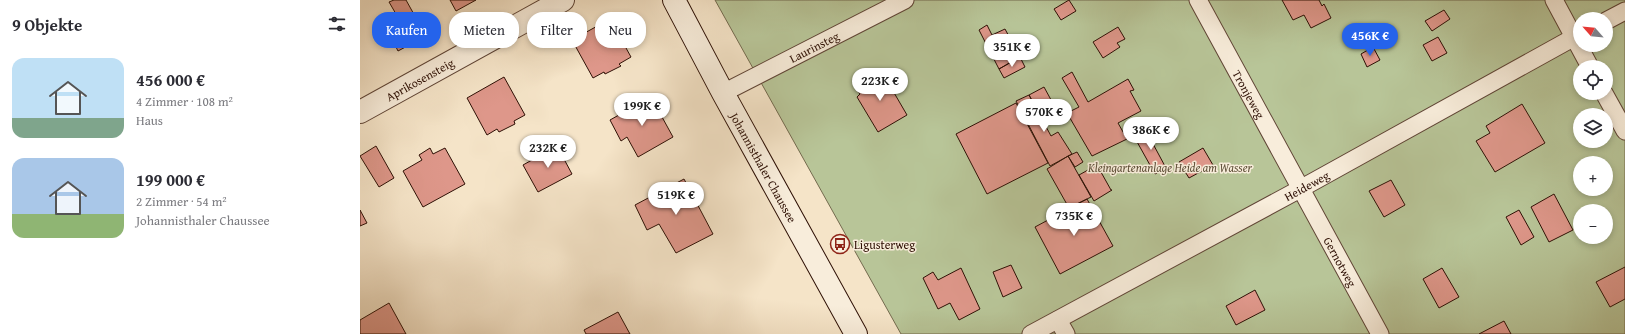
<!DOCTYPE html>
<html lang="de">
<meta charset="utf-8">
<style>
body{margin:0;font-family:"Gentium Book Plus",serif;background:#f7f7f7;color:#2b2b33;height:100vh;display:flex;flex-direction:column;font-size:15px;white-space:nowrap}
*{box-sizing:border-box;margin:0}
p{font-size:13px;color:#7c7c81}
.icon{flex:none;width:22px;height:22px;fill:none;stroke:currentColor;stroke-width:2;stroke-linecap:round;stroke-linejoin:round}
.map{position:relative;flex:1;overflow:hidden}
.sheet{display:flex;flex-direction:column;background:#fff;width:360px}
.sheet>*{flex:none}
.hud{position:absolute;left:12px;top:12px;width:380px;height:36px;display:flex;gap:8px}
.needle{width:26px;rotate:297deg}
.tools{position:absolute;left:1213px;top:12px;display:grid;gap:8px}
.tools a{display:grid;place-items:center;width:40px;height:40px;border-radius:50%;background:#fff;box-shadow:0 2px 6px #0003;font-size:20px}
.price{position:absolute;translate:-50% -34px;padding:0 9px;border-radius:14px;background:#fff;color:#222;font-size:13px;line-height:26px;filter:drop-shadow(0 1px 2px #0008)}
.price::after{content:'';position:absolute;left:50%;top:24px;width:12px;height:9px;margin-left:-6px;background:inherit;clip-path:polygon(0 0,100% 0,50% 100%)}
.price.active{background:#2563eb;color:#fff}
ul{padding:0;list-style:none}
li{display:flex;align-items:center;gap:12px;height:100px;padding:0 12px}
li span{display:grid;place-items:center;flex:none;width:112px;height:80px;border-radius:12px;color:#555}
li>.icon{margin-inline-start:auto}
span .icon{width:48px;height:48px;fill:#fffc;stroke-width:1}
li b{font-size:17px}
h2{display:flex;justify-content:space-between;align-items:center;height:48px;padding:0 12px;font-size:17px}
.pill{padding:0 14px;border-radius:16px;background:#fff;box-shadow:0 2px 6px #0003;font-size:14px;line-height:36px}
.pill.active{background:#2563eb;color:#fff}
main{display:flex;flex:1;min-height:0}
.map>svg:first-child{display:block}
</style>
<main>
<section class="sheet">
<h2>9 Objekte<svg class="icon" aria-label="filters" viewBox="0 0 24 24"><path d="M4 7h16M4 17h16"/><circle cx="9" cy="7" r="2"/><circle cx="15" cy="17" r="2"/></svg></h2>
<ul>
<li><span style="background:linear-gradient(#bfe0f5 75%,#7fa58c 0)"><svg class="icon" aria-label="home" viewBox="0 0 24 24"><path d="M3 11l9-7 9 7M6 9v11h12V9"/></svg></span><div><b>456 000 €</b><p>4 Zimmer · 108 m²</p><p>Haus</p></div></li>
<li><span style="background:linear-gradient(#a9c7e8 70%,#8fb573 0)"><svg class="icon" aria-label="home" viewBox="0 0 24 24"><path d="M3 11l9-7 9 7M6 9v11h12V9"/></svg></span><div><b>199 000 €</b><p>2 Zimmer · 54 m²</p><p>Johannisthaler Chaussee</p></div></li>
</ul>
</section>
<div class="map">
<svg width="1265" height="334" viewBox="0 0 1265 334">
<rect width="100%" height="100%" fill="#f5e4c8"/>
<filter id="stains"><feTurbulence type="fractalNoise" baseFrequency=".005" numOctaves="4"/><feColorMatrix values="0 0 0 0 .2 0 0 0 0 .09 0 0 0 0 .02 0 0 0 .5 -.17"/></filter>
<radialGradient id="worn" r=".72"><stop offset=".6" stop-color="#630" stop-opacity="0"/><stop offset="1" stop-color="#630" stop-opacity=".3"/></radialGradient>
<!-- green -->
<path fill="#b8c598" stroke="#736a4e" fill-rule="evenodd" d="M355 0H1265V334H541ZM1220 19H1246V45H1220ZM1220 67H1246V93H1220ZM1220 115H1246V141H1220ZM1220 163H1246V189H1220ZM1220 211H1246V237H1220Z"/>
<!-- building -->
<path fill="#de978a" stroke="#2e1005" d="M34 0H46L66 36 38 51 31 37 25 41 19 31 25 28 21 23 36 14 29 2Z
M90 0H116L96 11Z
M709 0 716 11 701 20 694 9Z
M922 0H959L962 6 964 4 971 18 951 28 944 15 933 20Z
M1084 10 1090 19 1072 31 1065 21Z
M250 19 271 57 259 64 261 66 245 74 244 72 233 78 212 40Z
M627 25 632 35 645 29 660 57 639 69 619 30Z
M758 27 765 39 757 43 760 47 743 58 733 42Z
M1078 37 1087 53 1072 61 1063 45Z
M1013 47 1020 60 1007 67 1001 54Z
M660 57 665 67 644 78 639 69Z
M712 72 728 102 768 79 774 90 770 91 781 111 758 123 767 139 732 156 707 113 719 107 702 78Z
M517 73 522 82 526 79 547 115 518 132 497 97 500 94 494 86Z
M144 77 165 115 154 121 155 124 139 132 137 129 127 135 107 98Z
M684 87 696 109 681 117 669 95Z
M669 95 691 136 698 132 712 154 690 166 656 101Z
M291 97 313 137 278 157 267 137 261 141 250 120Z
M656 103 688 163 627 194 596 134Z
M1162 104 1185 143 1135 172 1116 141 1130 133 1126 126Z
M794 129 799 138 792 142 806 168 795 174 776 140Z
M16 146 34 178 19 187 0 156Z
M197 146 212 174 178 192 163 165Z
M70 148 73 154 85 148 105 184 63 207 43 171 62 160 59 155Z
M843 148 853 165 829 178 819 162Z
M717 152 723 162 715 167 708 156Z
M708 156 731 197 709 208 687 169Z
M737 165 751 190H752L734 201 719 175Z
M324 179 353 234 316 253 299 224 287 230 275 205Z
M1031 180 1045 205 1024 217 1009 191Z
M1194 194 1213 230 1189 242 1171 207Z
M727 199 753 246 700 274 675 227 703 212 709 224 715 220 709 208Z
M0 210 7 223 0 226Z
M1159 210 1174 237 1161 245 1146 217Z
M651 265 662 288 643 297 633 272Z
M1265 267V299L1250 307 1236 282Z
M601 268 620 309 599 320 590 303 578 309 563 278 573 272 578 280Z
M1082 268 1099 297 1079 308 1063 279Z
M895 290 905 310 876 325 866 306Z
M29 303 46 334H0V320Z
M258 312 270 334H226L224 330Z
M1144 321 1151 334H1119Z"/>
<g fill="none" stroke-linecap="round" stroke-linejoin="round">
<!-- lane casing -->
<g stroke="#604536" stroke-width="19">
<g id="lane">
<path id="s1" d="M838 0 1020 334"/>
<path d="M1194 0 1230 67"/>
<path d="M1246 21 1265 11"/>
<path id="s2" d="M363 93 545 0"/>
<path d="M1244 93 1265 131"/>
<path d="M698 320 706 334"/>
<path id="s3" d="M671 334 940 189 1220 34"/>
</g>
</g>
<!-- street casing -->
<g stroke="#604536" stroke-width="24">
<g id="street">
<path id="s4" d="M0 112 203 0"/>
</g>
</g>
<!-- secondary casing -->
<g stroke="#2e1005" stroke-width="24">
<g id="secondary">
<path id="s5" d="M314 0 363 93 496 334"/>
</g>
</g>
<!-- lane -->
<use href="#lane" stroke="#f8eddb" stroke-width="17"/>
<!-- street -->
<use href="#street" stroke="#f8eddb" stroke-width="22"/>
<!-- secondary -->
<use href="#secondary" stroke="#f8eddb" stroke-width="22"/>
</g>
<!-- icons -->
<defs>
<g id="bus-ring" transform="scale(1)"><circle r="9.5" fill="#f8eddb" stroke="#8f2418" stroke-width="1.5"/><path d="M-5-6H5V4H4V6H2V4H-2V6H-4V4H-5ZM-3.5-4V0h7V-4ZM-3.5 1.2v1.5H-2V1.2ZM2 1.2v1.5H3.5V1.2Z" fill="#8f2418"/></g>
</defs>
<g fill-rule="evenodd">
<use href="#bus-ring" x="480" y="244"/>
</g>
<g text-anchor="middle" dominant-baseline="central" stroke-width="3" stroke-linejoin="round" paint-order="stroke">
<!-- street labels -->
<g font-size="12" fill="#2e1005" stroke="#f8eddb">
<text stroke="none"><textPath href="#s2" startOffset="102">Laurinsteg</textPath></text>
<text stroke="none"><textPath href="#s4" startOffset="68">Aprikosensteig</textPath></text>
<text stroke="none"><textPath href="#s1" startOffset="107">Tronjeweg</textPath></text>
<text stroke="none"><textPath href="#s5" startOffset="190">Johannisthaler Chaussee</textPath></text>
<text stroke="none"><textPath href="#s3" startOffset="313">Heideweg</textPath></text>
<text stroke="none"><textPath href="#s1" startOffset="298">Gernotweg</textPath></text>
</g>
<!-- park labels -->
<g font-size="12" font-style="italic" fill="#5e4f38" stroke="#f8eddb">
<text x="810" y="167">Kleingartenanlage Heide am Wasser</text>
</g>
<!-- poi labels -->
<g font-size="12" fill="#2e1005" stroke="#f8eddb" text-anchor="start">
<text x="494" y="244">Ligusterweg</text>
</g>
</g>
<rect width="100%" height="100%" filter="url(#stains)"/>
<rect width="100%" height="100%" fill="url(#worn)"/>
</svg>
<div class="tools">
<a><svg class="needle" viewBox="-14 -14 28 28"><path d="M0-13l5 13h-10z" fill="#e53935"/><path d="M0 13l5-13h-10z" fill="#7c7c81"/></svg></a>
<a><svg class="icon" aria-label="locate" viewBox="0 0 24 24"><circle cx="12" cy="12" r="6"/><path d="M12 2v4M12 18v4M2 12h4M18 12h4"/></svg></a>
<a><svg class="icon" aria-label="layers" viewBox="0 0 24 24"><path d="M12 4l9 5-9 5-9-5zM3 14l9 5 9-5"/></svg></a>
<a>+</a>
<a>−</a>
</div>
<b class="price active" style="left:1010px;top:57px">456K €</b>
<b class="price" style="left:652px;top:68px">351K €</b>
<b class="price" style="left:520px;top:102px">223K €</b>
<b class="price" style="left:282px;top:127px">199K €</b>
<b class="price" style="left:684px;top:133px">570K €</b>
<b class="price" style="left:791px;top:151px">386K €</b>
<b class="price" style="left:188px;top:169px">232K €</b>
<b class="price" style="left:316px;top:216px">519K €</b>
<b class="price" style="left:714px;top:237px">735K €</b>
<div class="hud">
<a class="pill active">Kaufen</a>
<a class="pill">Mieten</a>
<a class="pill">Filter</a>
<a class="pill">Neu</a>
</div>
</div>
</main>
